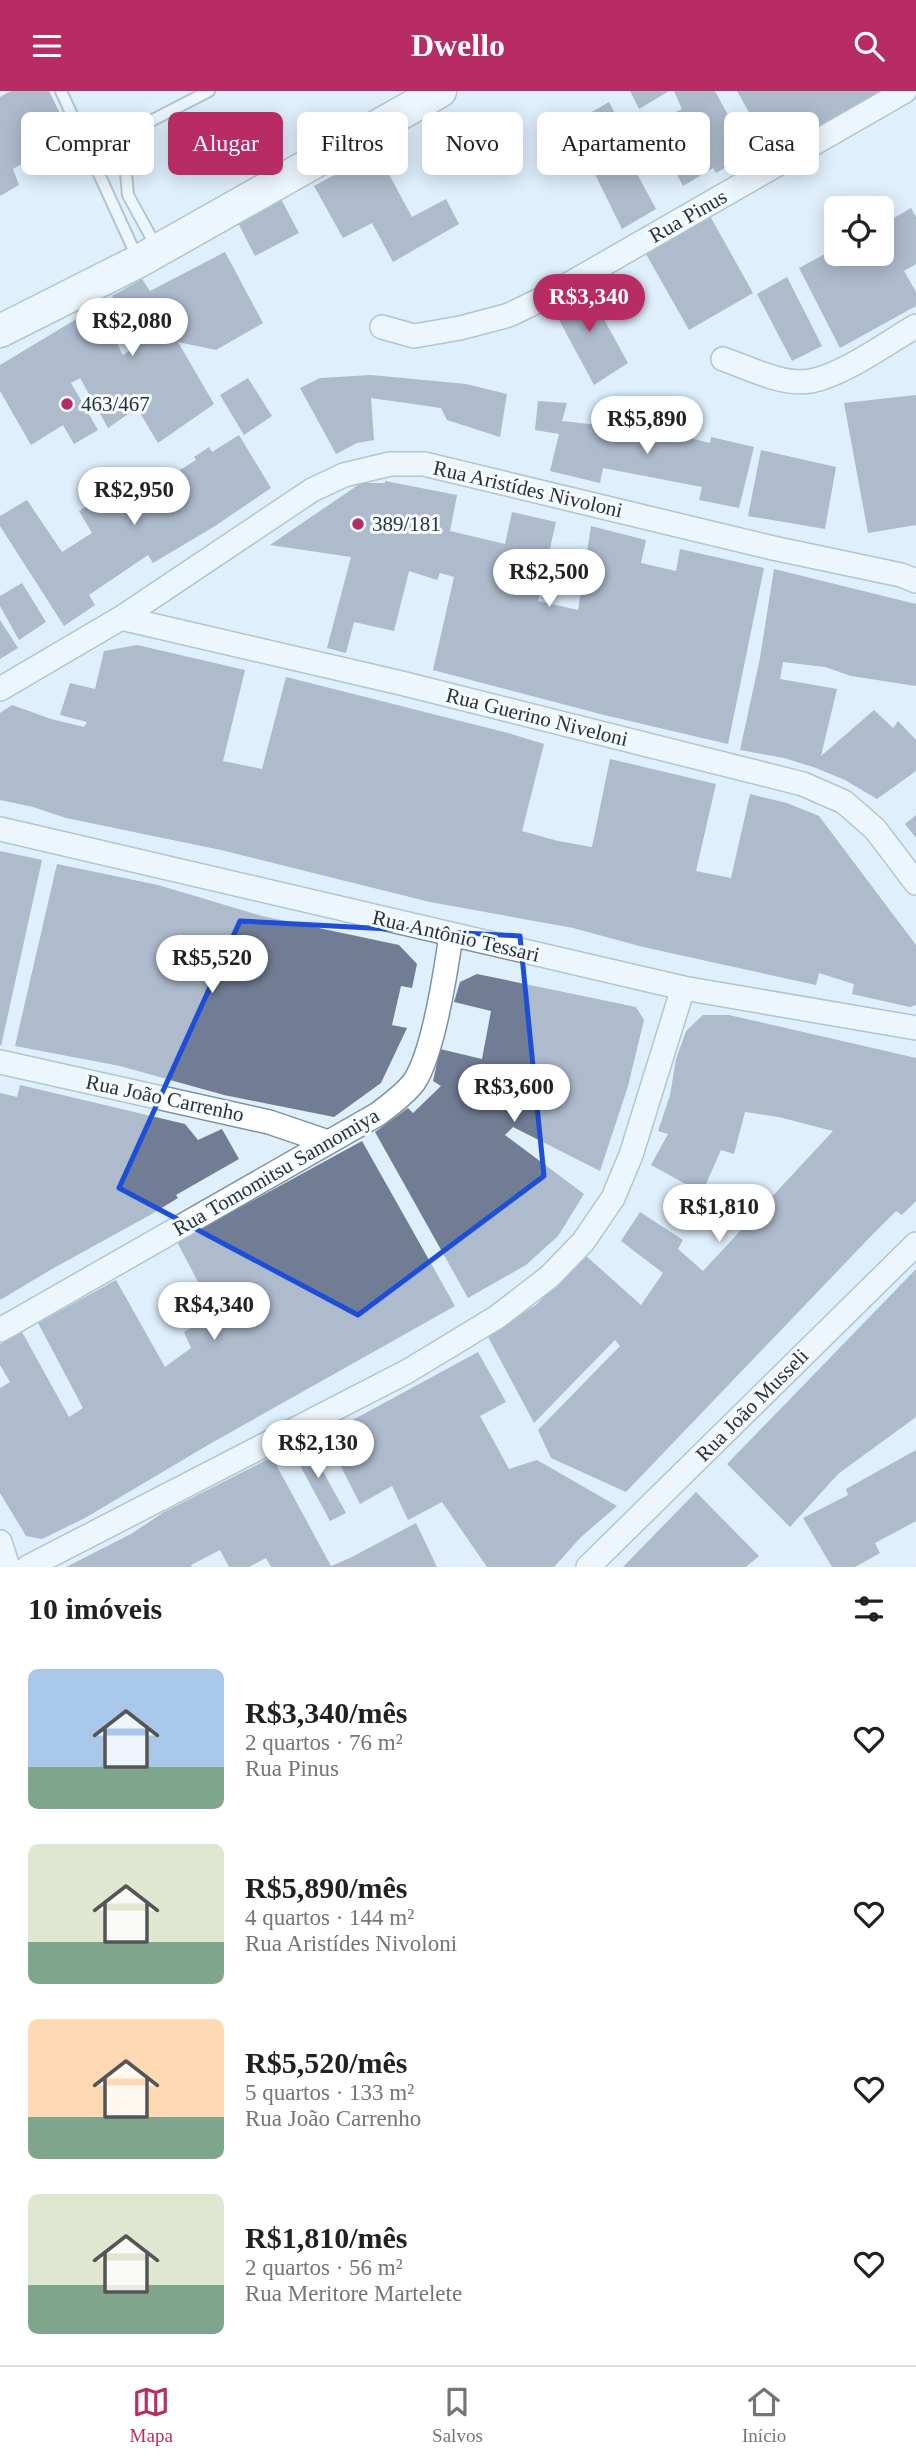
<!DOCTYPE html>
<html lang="pt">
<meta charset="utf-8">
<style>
body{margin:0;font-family:"Times New Roman",serif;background:#f2f2f2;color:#202124;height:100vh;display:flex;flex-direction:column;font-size:26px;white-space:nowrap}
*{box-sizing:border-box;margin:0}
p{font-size:23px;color:#757577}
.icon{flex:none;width:38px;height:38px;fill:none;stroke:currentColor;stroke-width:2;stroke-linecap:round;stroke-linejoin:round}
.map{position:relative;height:1476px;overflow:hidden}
.panel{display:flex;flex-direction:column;background:#fff;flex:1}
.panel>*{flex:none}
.banner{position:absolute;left:21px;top:21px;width:875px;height:63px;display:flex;gap:14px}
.buttons{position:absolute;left:824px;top:105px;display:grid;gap:14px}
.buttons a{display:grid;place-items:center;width:70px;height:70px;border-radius:10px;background:#fff;box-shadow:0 4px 18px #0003;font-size:35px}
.price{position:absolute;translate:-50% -60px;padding:0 16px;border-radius:24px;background:#fff;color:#222;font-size:23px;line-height:46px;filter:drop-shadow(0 2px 4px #0008)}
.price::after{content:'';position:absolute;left:50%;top:42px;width:21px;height:16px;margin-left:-10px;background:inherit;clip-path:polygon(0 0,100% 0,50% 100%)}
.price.on{background:#b82c64;color:#fff}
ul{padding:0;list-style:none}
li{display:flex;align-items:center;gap:21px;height:175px;padding:0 28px}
li span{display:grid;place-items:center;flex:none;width:196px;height:140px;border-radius:10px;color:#555}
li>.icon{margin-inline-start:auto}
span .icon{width:84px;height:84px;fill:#fffc;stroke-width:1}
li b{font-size:30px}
h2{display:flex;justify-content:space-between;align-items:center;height:84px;padding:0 28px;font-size:30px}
.chip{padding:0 24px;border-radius:10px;background:#fff;box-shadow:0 4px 18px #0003;font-size:24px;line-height:63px}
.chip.on{background:#b82c64;color:#fff}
header{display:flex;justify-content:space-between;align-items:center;height:91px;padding:0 28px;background:#b82c64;color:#fff;font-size:32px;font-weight:600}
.tab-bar{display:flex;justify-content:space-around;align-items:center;height:98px;border-top:2px solid #e0e0e0;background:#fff;font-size:19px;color:#757577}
.tab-bar a{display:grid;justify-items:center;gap:4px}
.tab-bar .on{color:#b82c64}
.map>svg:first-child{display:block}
</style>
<header><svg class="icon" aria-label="menu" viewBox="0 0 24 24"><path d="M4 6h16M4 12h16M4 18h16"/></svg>Dwello<svg class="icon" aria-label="search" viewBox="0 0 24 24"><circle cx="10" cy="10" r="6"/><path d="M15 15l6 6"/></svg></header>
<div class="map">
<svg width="916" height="1476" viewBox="0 0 916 1476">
<rect width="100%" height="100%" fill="#dfeffc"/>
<!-- building -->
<path fill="#717d95" d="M11 0H49L71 45 13 78 19 94 0 105V6Z
M630 0H669L639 18Z
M674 0H715L749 63 716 82 713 77 683 95 650 33 682 18Z
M737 0H886L787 59 766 52Z
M609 11 621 34 613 38 656 118 622 138 581 55 555 68 545 48Z
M377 61 412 126 446 108 459 133 393 171 372 132 343 147 314 95Z
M281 108 299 142 255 165 238 132Z
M911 117 916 126V173L904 180 916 201V215L840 257 799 177 836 157V163H882V134Z
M710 125 753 202 689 239 646 163Z
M225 161 263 232 216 259 178 251 214 313 158 352 137 317 108 337 80 287 71 292 98 339 74 353 63 334 31 354 0 300V274L83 224 96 247 110 239 123 264 139 253 112 205 142 188 150 200Z
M787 186 822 255 792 270 757 203Z
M584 192 628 272 594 294 550 212Z
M371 284 466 293 507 303 500 346 447 329 441 317 371 307 374 349 357 352 336 363 300 297 320 287Z
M248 287 272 325 244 344 220 304Z
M916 304V434L868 442 844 312Z
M538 310 567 312 562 330 670 342 710 352 711 346 754 356 739 417 699 409 702 396 603 377 600 392 550 380 559 343 535 339Z
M239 344 271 397 215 435 153 472 148 464 89 504 95 514 64 535 0 435V425L27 409 62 461 92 442 79 420 109 401 115 410 148 391 154 401 182 383 180 379 196 369 194 366 209 356 212 361Z
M761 359 836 376 825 438 748 425Z
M385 390 457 404 450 440 505 453 512 421 556 431 538 510 578 519 591 435 646 449 641 472 676 480 680 458 764 477 728 653 604 624 433 579 454 486 440 482 437 489 409 480 394 540 354 531 346 562 327 557 351 466 270 454 361 392H385Z
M774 478 916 513V595L851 585 825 576 783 571 780 588 837 598 821 665 874 619 893 637 898 630 916 649V680L877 708 845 689 816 677 784 667 740 659 760 567Z
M22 492 46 531 19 549 0 515V505Z
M0 529 18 557 0 568Z
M137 554 245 579 223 670 262 678 286 586 508 642 544 653 522 740 558 750 592 756 610 668 716 693 696 780 731 787 750 703 787 712 819 725 916 854V914L910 916 852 903 854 893 819 882 816 894 643 856 573 837 430 811 221 759 66 727 33 716 0 709V622L12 614 51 628 84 636 87 631 60 624 70 592 95 598 104 560Z
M916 724V747L905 733Z
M0 760 42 769 1 955 0 954Z
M57 773 158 794 262 825 399 854 417 873 412 897 401 895 392 934 407 937 381 992 334 1026 224 1004 120 975 15 955Z
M477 883 636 916 644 929 628 995 600 1080 513 1036 505 1044 584 1103 558 1145 526 1174 468 1207 375 1041 408 1017 413 1022 441 995 433 990 440 958 482 968 491 920 454 911 460 891Z
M703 924H729L916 967V1110L902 1124 896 1120 873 1143 626 1401 551 1367 538 1339 620 1255 615 1249 534 1332 487 1244 536 1214 585 1164 641 1214 663 1182 621 1150 640 1121 683 1149 678 1158 703 1180 833 1040 779 1026 745 1021 734 1063 721 1059 702 1102 651 1074 668 1043 658 1040 670 1004 676 968 686 940Z
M20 994 185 1033 198 1049 222 1038 239 1068 176 1104 178 1107 150 1124 52 1178 0 1209V1002L17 1006Z
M362 1050 455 1215 208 1354 85 1427 42 1448 26 1445 0 1402V1297L10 1291 0 1274V1253L22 1241 69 1326 83 1317 38 1232 116 1189 165 1276 191 1257 184 1241 215 1223 177 1151Z
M916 1178V1326L838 1383 790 1436 727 1373Z
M478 1261 506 1311 480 1325 509 1378 537 1369 617 1415 581 1446 554 1476H487L442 1411 408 1429 392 1395 360 1413 325 1344Z
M305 1348 346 1422 330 1430 290 1356Z
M916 1359V1430L875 1452 880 1462 855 1476H832L803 1427 848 1404 846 1398Z
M272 1366 331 1475 350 1467 416 1432 437 1476H271L266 1467 249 1476H229L220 1459 191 1474 192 1476H66L131 1443 164 1421Z
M696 1401 759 1465 746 1476H623Z"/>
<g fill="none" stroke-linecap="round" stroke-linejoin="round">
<!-- lane casing -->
<g stroke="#7992a5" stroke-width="14">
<path id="lane" d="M61 0 137 166
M157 157 128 104 126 82 145 33 209 0"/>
</g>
<!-- street casing -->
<g stroke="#7992a5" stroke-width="26">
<path id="street" d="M382 236 414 245 460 237 509 224 550 204 905 0
M723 268C749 277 783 295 811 290 843 284 887 252 916 235
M121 527 401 592 803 693 844 711 875 738 916 792
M0 598 121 527 312 399 344 384 390 373H424L773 457 901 484 916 490
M0 738 683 897 916 937
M0 971 269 1031 328 1051
M0 1239 378 1023C391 1013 404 1004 414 991 433 963 446 879 451 844
M0 1451 8 1476
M28 1476 408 1280 497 1226 549 1186 583 1151 613 1107 631 1064 683 897
M588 1476 916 1153"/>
</g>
<!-- secondary casing -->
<g stroke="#7992a5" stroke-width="35">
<path id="secondary" d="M0 240 139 170 440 0"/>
</g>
<!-- lane -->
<use href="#lane" stroke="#fff" stroke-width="10"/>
<!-- street -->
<use href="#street" stroke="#fff" stroke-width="23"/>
<!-- secondary -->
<use href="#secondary" stroke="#fff" stroke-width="32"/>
</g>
<!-- marked area -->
<path d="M0 0H916V1476H0ZM240 830 520 845 544 1085 358 1224 119 1097Z" fill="#dfeffc" fill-opacity=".55" fill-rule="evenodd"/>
<path fill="none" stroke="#1d4ed8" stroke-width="5" stroke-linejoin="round" d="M240 830 520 845 544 1085 358 1224 119 1097Z"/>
<!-- markers -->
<g fill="#b82c64" stroke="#f5fbff" stroke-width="2.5">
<circle cx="67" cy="313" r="7"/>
<circle cx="358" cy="433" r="7"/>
</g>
<g text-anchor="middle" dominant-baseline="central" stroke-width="6" stroke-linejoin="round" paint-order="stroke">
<!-- street labels -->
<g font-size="21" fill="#28323a" stroke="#f5fbff">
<text transform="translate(688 125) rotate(-30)">Rua Pinus</text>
<text transform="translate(528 398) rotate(13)">Rua Aristídes Nivoloni</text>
<text transform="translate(537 626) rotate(14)">Rua Guerino Niveloni</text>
<text transform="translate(456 845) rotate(13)">Rua Antônio Tessari</text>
<text transform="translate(165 1007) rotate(12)">Rua João Carrenho</text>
<text transform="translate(276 1081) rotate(-30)">Rua Tomomitsu Sannomiya</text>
<text transform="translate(752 1314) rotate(-45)">Rua João Musseli</text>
</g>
<!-- poi labels -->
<g font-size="21" fill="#28323a" stroke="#f5fbff" text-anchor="start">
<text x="81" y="313">463/467</text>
<text x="372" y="433">389/181</text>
</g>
</g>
</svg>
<div class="buttons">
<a><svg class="icon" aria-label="locate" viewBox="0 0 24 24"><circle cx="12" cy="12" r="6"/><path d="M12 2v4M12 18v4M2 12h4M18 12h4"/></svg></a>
</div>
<b class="price on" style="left:589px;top:243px">R$3,340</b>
<b class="price" style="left:132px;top:267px">R$2,080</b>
<b class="price" style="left:647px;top:365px">R$5,890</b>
<b class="price" style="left:134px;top:436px">R$2,950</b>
<b class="price" style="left:549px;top:518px">R$2,500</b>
<b class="price" style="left:212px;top:904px">R$5,520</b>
<b class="price" style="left:514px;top:1033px">R$3,600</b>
<b class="price" style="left:719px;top:1153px">R$1,810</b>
<b class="price" style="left:214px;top:1251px">R$4,340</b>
<b class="price" style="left:318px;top:1389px">R$2,130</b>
<div class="banner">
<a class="chip">Comprar</a>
<a class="chip on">Alugar</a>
<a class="chip">Filtros</a>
<a class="chip">Novo</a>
<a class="chip">Apartamento</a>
<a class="chip">Casa</a>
</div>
</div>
<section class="panel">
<h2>10 imóveis<svg class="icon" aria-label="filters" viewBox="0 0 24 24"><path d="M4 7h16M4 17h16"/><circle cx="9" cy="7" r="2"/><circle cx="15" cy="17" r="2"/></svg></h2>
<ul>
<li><span style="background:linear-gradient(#a9c7e8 70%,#7fa58c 0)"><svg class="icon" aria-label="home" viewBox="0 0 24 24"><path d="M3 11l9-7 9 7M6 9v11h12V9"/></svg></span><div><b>R$3,340/mês</b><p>2 quartos · 76 m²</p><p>Rua Pinus</p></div><svg class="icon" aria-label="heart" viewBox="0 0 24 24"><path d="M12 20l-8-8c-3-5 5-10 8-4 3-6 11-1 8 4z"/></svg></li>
<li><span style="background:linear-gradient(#dfe7d0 70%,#7fa58c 0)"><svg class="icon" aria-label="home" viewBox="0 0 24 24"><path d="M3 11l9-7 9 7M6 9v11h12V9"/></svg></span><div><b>R$5,890/mês</b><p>4 quartos · 144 m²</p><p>Rua Aristídes Nivoloni</p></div><svg class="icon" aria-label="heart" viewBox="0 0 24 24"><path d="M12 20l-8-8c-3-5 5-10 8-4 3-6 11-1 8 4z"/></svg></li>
<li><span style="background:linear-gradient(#ffd9b3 70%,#7fa58c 0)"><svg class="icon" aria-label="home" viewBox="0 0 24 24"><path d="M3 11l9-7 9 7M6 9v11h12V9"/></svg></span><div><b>R$5,520/mês</b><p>5 quartos · 133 m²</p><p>Rua João Carrenho</p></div><svg class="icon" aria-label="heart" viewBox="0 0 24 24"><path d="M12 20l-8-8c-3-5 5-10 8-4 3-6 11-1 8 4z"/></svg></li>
<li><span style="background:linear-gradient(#dfe7d0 65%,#7fa58c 0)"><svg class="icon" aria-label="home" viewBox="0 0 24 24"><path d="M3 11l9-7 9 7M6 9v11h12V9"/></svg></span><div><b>R$1,810/mês</b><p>2 quartos · 56 m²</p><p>Rua Meritore Martelete</p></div><svg class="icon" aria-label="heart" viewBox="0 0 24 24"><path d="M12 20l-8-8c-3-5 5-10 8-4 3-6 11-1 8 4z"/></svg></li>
</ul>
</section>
<nav class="tab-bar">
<a class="on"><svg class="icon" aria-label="map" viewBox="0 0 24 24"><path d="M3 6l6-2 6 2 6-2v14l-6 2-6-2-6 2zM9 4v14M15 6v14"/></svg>Mapa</a>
<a><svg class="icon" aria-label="saved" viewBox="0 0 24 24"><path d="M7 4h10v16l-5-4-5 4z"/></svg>Salvos</a>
<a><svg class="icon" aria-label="home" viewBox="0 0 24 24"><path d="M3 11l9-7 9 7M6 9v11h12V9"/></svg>Início</a>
</nav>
